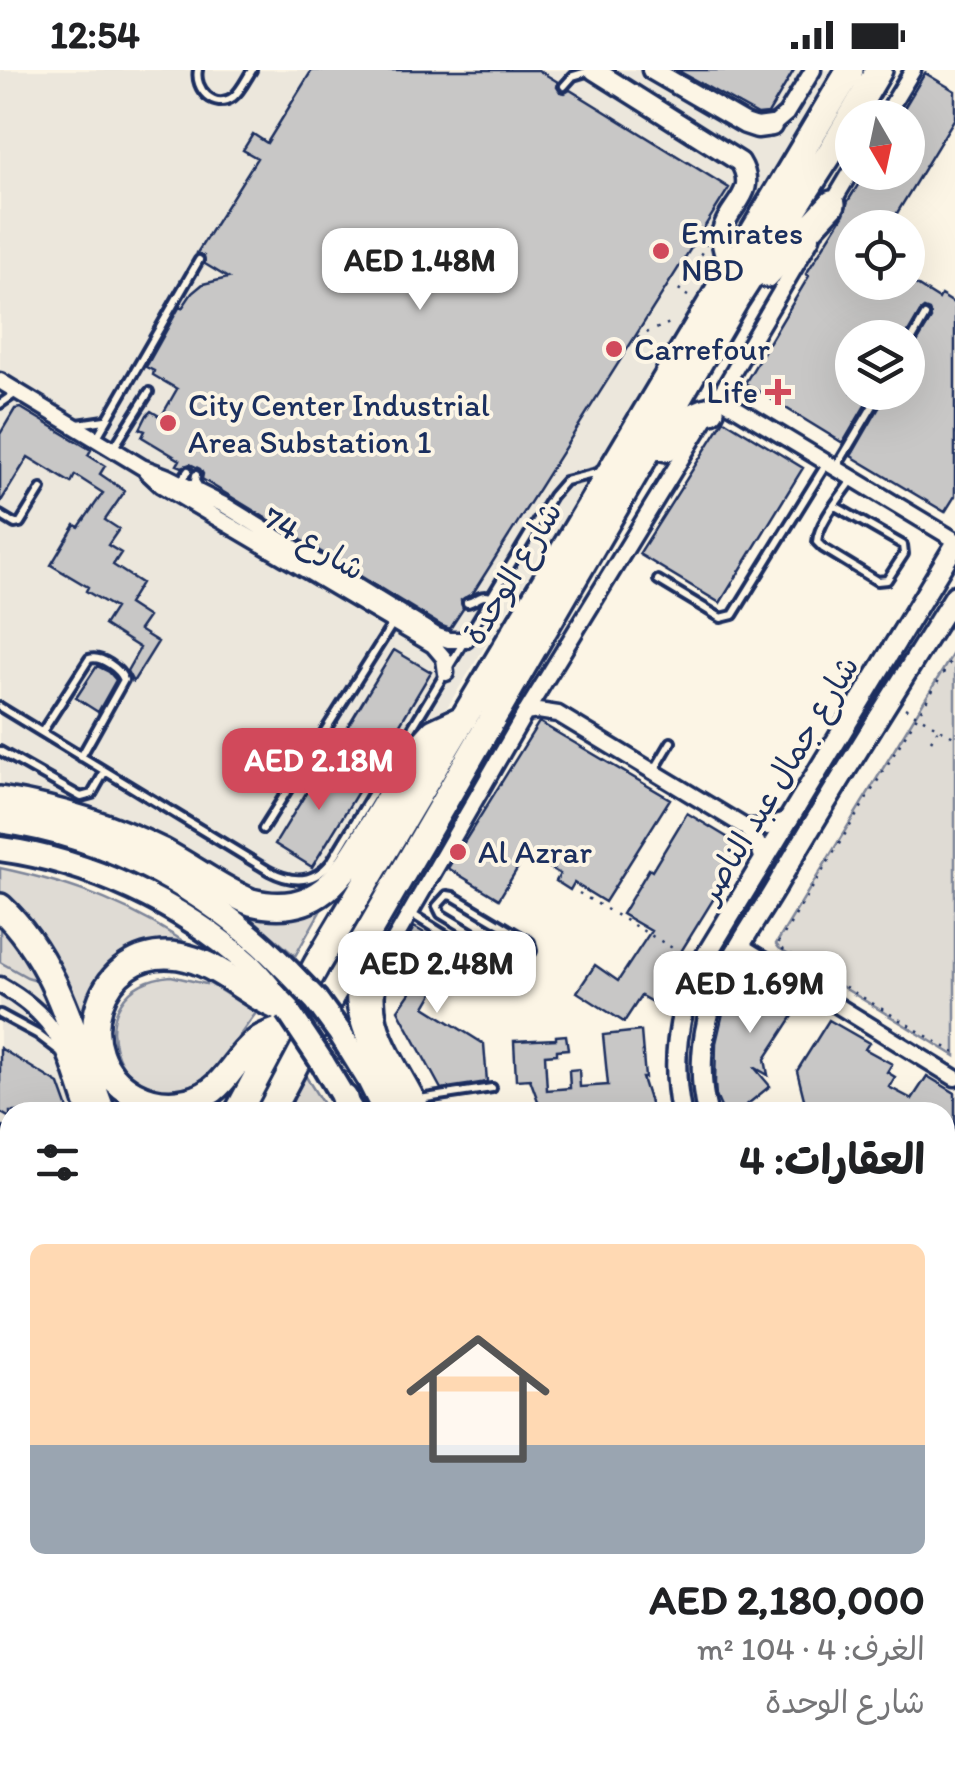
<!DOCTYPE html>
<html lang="ar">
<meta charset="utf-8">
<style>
body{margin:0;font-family:Itim,"Playpen Sans Arabic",sans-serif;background:#f6f6f6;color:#202124;direction:rtl;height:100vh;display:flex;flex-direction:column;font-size:38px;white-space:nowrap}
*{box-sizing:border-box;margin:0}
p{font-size:32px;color:#757577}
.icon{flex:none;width:55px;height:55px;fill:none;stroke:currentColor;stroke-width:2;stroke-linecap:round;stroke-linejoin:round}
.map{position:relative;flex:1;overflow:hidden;direction:ltr}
.side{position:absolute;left:0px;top:1032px;width:955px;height:672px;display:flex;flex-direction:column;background:#fff;border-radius:30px 30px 0 0;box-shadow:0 10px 40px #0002;direction:rtl}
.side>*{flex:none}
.needle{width:65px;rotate:171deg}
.buttons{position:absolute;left:835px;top:30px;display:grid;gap:20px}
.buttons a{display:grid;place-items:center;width:90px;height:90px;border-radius:50%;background:#fff;box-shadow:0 10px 40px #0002;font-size:50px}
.price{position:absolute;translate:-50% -85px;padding:0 22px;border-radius:20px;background:#fff;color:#222;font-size:32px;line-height:65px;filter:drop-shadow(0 2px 5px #0008)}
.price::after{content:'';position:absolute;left:50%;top:60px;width:30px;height:22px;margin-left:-15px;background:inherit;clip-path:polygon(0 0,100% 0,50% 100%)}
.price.on{background:#d1495b;color:#fff}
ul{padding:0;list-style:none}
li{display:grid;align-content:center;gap:20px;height:530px;padding:0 30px}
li+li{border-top:2px solid #e0e0e0}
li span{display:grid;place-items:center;height:310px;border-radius:15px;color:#555}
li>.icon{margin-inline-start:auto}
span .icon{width:180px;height:180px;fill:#fffc;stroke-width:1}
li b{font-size:42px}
h2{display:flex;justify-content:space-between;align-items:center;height:120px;padding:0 30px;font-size:42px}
.status{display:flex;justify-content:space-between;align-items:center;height:70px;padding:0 50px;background:#fff;direction:ltr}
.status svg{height:28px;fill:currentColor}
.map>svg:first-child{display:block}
</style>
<div class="status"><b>12:54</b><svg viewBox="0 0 49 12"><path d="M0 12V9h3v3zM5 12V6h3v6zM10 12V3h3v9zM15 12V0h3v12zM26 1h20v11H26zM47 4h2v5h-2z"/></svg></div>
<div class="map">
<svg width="955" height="1703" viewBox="0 0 955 1703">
<rect width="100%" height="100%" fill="#fcf5e5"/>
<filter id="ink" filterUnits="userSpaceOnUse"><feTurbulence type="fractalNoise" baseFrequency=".01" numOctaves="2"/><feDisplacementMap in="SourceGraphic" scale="20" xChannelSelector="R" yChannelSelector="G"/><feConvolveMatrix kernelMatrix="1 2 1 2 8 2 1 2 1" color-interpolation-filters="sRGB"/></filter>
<g filter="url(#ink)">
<!-- built -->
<path fill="#ece7dc" d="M0 0H834L553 467 423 676 331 812 280 827 178 793 82 778 0 772Z
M0 874 20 885 40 917 69 991 94 1042H10V1517L0 1543Z"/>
<!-- green -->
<path fill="#dfdbd4" stroke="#7d8599" stroke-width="2.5" d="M955 580V986L779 878 776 874Z
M0 798C76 814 136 837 199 882L103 912 108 1018 100 1019 0 830Z
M331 822 295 886 240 838Z
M0 851 43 912 27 907 0 892Z
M171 906 206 914 207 912 256 943C240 964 218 1000 196 1013 118 1059 69 915 171 906Z
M303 1002 328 1042H289Z"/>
<!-- building -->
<path fill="#c8c7c6" stroke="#1b2f5e" stroke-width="2.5" d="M312 0H538L558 12 557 17 560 22 565 23 570 20 729 118 473 523 461 530 463 539 450 559 442 556 202 409 203 404 200 399 190 394 182 397 177 395 180 390 142 367 145 361 140 359 147 345 151 341 161 347 177 319 153 305 154 301 146 297 180 236 182 238 192 223 203 214 228 208 205 194 204 186 197 183 257 88 243 80 253 64 267 73Z
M677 0H794L768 44 758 45Z
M925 3 955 21V48L888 158H852V212H912L939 229 941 225 955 234V426L945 442 851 386 888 322H908V287L931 249 929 241 924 239 920 242 905 268H852V322H873L843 373 745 313 809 206 806 204 844 144 848 131 866 102H908V48H898Z
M21 338 91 380 88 385 105 396 100 404 125 421 105 450 119 459 108 475 121 483 113 495 141 513 128 534 148 547 139 560 158 572 133 612 127 601 140 578 104 555 115 538 86 521 88 517 51 495 75 455 79 457 103 423 75 405 71 413 28 387 0 433V364L15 339Z
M724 350 803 398 720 533 639 484Z
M394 580 431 602 381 686 343 664Z
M97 596 109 602 116 610 98 642 76 628Z
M539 652 670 729 605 832 574 813 570 820 556 811 560 804 526 784 499 829 448 798Z
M326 690 364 712 312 797 275 774Z
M687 743 745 778 677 888 678 889 675 895 678 897 657 930 654 928 652 932 641 926 624 952 577 922 595 895 618 911 651 861 622 844 649 799 652 801Z
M414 857 457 882 425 937 484 974 487 1012 441 1019 398 940 417 913 392 899Z
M745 892 804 929 765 989 768 1005 754 997 770 1016 738 1042H723L716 1026 715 1013 716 973 725 934Z
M829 950 869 973 865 979 892 994 887 1002 895 1007 889 1017 912 1029 927 1006 955 1023V1124L945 1118V1042H825L804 1029 797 1001Z
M641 961 645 1008H642L653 1042H542L530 1009 516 1010 514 971 556 969V966L566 965 568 979 557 980V984L545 985 547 1020 570 1018 569 1000 579 999 580 1017 608 1015 603 965Z
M0 978 59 1014 69 1042H10V1048L0 1042Z
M945 1212 955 1224V1302L945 1311Z
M9 1289H10V1361L0 1357V1312Z
M0 1371 10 1375V1454L1 1477Z
M945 1422 955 1434V1545L945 1553Z
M955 1630V1689L945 1697V1638Z"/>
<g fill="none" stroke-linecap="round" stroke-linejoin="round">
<!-- service casing -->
<g stroke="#1b2f5e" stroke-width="14">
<path id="service" d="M198 0C194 19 214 40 233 27 241 21 246 9 252 0
M564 16 573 6 593 0
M908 276 925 246
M0 334 16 323
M78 354 105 350
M97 367 199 190
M113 379 149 322
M837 396 881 322
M196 405 195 411 200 419
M179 413 188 401
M835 436 903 475 904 484 887 510 877 511 823 478 817 472C818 453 842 425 853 409
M0 445 15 454 20 453 41 419
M658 510 721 548 733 545 827 393
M467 533C476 532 480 523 490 527
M0 637 269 801C292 813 314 814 331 792L552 426 565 411 601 402
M42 662 89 589C101 585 120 599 124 610L81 687
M0 681 81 727 92 724 105 701
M655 699 671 672
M263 759 393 553
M447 825 453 826 530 872 532 881 526 889 519 891 441 844 437 836Z
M410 843 461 875 467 888 478 896
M0 944 37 964 58 980
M419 1029 492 1018
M0 1061 10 1086
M0 1218 10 1222
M0 1266 10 1232
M0 1364 10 1368
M0 1695 21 1703
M242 1695 254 1703
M436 1703 445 1695"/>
</g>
<!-- minor casing -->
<g stroke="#1b2f5e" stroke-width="21">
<path id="minor" d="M884 48 913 0
M772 56 786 44 813 0
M830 137 852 100
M0 311 142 397 166 406 226 436 437 566 449 570H466
M718 327 955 470
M146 401 161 415 433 575 444 588 446 603
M525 643 538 641 558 644 745 757 757 772 763 790
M745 757H767L787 749
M741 876 955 1008
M0 915C62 950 64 980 85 1042
M424 1042C398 986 360 953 384 888L523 647 711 340 812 168
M945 1138 955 1145
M945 1193 955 1205
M10 1499V1518
M497 1695 504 1703
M713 1695 720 1703
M165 1703 168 1695"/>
</g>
<!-- tertiary casing -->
<g stroke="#1b2f5e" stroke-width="25">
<path id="tertiary" d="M594 0 740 92C759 123 729 134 722 161 719 173 727 190 730 202
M652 0 745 54 757 58 772 56
M681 1042C671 992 677 947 697 900L955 475
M707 1042C698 1006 701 966 713 930 727 890 755 853 776 817 833 718 895 622 955 525
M945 1353 955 1365
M945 1398 955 1410
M945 1579 955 1571
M945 1610 955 1601
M835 1695H846"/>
</g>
<!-- primary casing -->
<g stroke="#1b2f5e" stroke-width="30">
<path id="primary" d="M0 751C111 766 212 822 289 902
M0 779C89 791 182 834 248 894 263 908 275 925 288 941
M340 963 369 1010 385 1042
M322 992 352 1042
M738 1695 744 1703
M792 1695 799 1703"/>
</g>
<!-- motorway casing -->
<g stroke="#1b2f5e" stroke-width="32">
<path id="motorway" d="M767 204 832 134
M666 378C679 360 688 345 711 340
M0 730C57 739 111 756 163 782 193 798 220 819 251 832 317 848 341 808 371 758 389 729 405 699 425 672L434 662 464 648
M0 837C57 890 75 971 102 1042
M374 879C370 889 364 898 361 909 351 952 391 1006 410 1042
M281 960C274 963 266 965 260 969 228 991 227 1027 178 1033 163 1035 147 1031 134 1024 63 984 98 873 179 886 221 893 249 928 288 941
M344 1028 347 1042
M238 1042 317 894 850 0
M270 1042 332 925 736 229 830 83 879 0
M0 1563 10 1538
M0 1637 10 1613"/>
</g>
<!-- path -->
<path stroke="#1b2f5e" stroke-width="2.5" stroke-dasharray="2.5 8" stroke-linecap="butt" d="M688 226 679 221 706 175
M637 267 672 252
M955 584 778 874 779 877 955 983
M905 638 955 668
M931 671 938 659
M579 823 686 886
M861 1702 867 1695
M57 1703 60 1695"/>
<!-- service -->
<use href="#service" stroke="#fcf5e5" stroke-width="6"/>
<!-- minor -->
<use href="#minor" stroke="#fcf5e5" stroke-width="14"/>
<!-- tertiary -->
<use href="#tertiary" stroke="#fcf5e5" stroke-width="18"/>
<!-- primary -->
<use href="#primary" stroke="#fcf5e5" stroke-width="22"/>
<!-- motorway -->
<use href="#motorway" stroke="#fcf5e5" stroke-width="25"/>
<!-- primary-bridge casing -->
<g stroke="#1b2f5e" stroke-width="30" stroke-linecap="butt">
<path id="primary-bridge" d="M289 902 316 930 340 963
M288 941 322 992"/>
</g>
<!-- primary-bridge -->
<use href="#primary-bridge" stroke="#fcf5e5" stroke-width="22"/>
</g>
</g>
<!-- markers -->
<g fill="#d1495b" stroke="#fcf5e5" stroke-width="4">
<circle cx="661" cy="181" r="10"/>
<circle cx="614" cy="279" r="10"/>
<path d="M773 307h10v10h10v10h-10v10h-10v-10h-10v-10h10z"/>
<circle cx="168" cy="353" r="10"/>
<circle cx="458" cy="782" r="10"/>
</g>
<g text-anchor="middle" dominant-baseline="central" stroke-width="8" stroke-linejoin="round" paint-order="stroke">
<!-- poi labels -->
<g font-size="32" fill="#1b2f5e" stroke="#fcf5e5" text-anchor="start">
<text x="681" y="163">Emirates<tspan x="681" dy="37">NBD</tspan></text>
<text x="634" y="279">Carrefour</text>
<text x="758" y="322" text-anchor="end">Life</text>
<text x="188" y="335">City Center Industrial<tspan x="188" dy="37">Area Substation 1</tspan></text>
<text x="478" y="782">Al Azrar</text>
</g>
<!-- street labels -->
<g font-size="32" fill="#1b2f5e" stroke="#fcf5e5">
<text transform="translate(314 473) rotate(31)">شارع 74</text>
<text transform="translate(512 503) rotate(-59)">شارع الوحدة</text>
<text transform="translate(778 709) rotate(-59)">شارع جمال عبد الناصر</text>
</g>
</g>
</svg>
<div class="buttons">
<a><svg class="needle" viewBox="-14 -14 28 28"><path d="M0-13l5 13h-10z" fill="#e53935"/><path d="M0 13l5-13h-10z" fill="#757577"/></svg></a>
<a><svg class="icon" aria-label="locate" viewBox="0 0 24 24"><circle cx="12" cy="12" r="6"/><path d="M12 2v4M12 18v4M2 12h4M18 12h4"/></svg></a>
<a><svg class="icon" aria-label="layers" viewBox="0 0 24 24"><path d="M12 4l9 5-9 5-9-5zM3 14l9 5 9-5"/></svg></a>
</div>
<b class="price" style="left:420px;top:243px">AED 1.48M</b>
<b class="price on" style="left:319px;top:743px">AED 2.18M</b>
<b class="price" style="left:437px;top:946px">AED 2.48M</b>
<b class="price" style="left:750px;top:966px">AED 1.69M</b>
<section class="side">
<h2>العقارات: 4<svg class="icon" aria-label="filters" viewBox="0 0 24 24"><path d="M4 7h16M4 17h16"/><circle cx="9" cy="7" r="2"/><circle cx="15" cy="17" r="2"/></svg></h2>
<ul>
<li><span style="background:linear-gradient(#ffd9b3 65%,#9aa5b1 0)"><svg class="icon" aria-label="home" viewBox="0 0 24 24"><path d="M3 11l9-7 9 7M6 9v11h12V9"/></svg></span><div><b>AED 2,180,000</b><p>الغرف: 4 · 104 m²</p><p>شارع الوحدة</p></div></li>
</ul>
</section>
</div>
